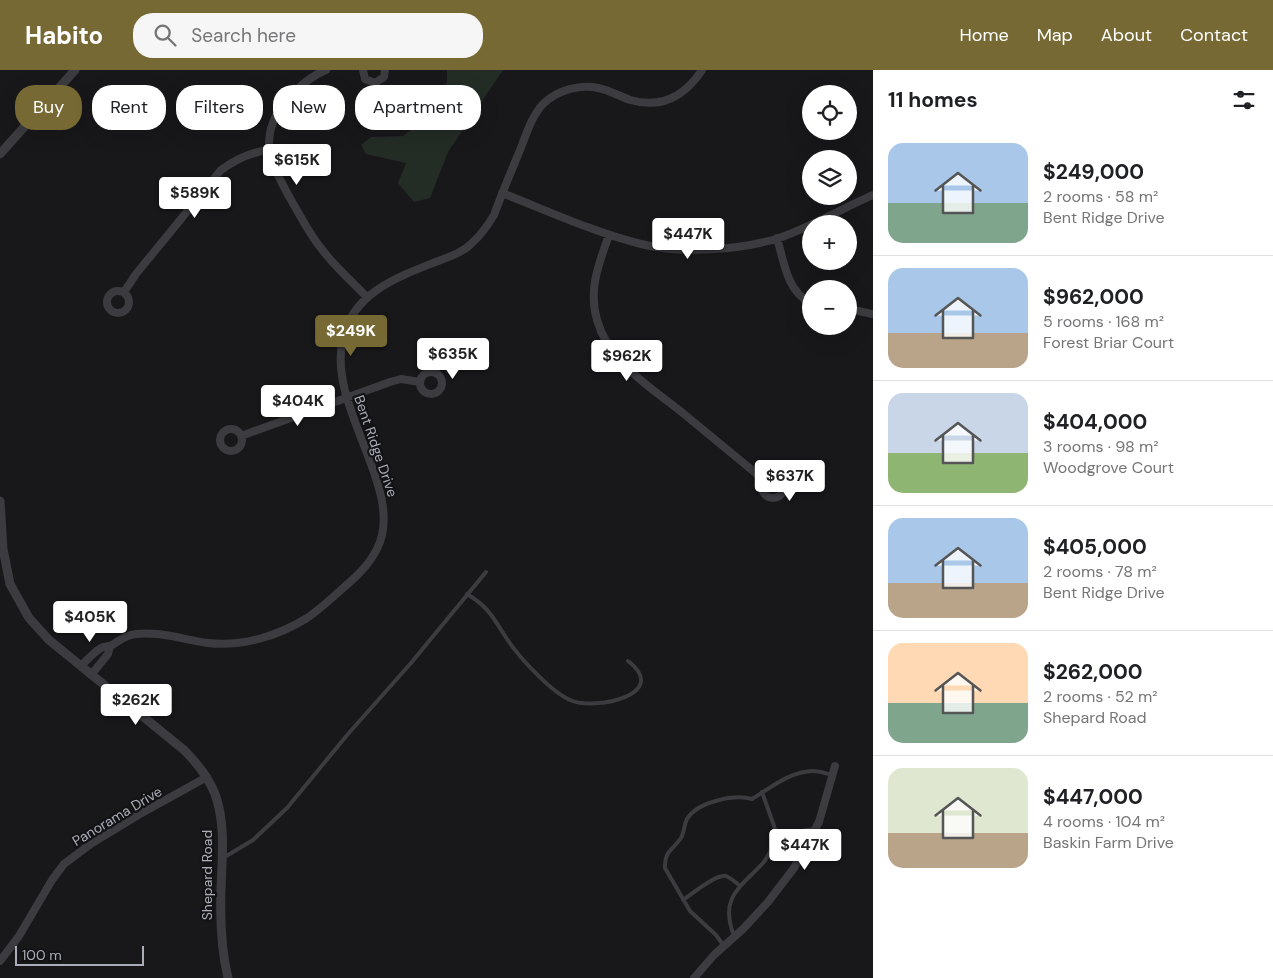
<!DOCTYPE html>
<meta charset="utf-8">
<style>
body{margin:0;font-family:"DM Sans",sans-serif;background:#f6f6f6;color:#202124;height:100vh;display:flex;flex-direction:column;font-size:19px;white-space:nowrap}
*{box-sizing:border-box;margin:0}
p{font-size:16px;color:#757577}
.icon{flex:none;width:28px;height:28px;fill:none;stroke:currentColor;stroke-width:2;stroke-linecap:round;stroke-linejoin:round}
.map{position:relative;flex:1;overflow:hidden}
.side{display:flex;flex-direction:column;background:#fff;width:400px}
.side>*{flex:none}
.banner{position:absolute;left:15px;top:15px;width:475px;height:45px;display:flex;gap:10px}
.fabs{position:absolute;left:802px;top:15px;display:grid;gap:10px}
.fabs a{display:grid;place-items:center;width:55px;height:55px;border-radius:50%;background:#fff;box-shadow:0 5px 20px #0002;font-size:25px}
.scale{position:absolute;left:15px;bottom:12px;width:129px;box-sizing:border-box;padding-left:5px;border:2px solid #abaeb8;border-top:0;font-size:14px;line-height:18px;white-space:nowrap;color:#abaeb8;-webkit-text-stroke:4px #131315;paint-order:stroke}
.price{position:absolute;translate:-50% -42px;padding:0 11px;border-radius:5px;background:#fff;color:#222;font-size:16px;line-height:32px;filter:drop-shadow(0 1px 2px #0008)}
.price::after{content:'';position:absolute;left:50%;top:30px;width:15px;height:11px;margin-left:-8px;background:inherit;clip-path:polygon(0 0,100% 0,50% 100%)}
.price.current{background:#776934;color:#fff}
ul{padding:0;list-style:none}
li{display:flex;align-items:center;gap:15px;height:125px;padding:0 15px}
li+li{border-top:1px solid #e0e0e0}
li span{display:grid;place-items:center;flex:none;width:140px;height:100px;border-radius:15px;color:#555}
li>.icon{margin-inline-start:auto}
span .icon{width:60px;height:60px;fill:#fffc;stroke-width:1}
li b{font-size:21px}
h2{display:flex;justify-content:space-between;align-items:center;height:60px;padding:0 15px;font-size:21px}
.tag{padding:0 18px;border-radius:20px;background:#fff;box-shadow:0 5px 20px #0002;font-size:18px;line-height:45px}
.tag.current{background:#776934;color:#fff}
header{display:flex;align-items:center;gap:30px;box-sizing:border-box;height:70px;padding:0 25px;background:#776934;color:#fff}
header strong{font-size:24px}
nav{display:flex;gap:28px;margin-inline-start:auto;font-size:18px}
.search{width:350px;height:45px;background:#f6f6f6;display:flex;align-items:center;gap:12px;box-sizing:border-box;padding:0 18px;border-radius:20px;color:#757577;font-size:19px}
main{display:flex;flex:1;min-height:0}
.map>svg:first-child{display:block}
</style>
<header>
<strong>Habito</strong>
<div class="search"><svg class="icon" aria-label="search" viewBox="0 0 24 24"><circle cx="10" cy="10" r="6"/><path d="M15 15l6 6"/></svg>Search here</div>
<nav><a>Home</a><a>Map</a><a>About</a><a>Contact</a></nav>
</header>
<main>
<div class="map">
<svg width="873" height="908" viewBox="0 0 873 908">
<rect width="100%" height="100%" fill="#18181a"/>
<!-- green -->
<path fill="#242c26" d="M447 0H503L448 82 430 128 414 132 398 113 406 93 366 84 361 75 371 67 403 66 433 44 447 11Z"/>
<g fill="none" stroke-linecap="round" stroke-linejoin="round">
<!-- service -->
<path stroke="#3b3b40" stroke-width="4" d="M467 524C490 538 493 548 507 569 519 587 550 621 570 630 593 641 672 625 628 591
M762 722 779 770
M223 788 253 770 287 738 348 664 411 593 486 502
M683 830C692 824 716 804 726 806 731 808 735 812 739 815
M734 866C719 827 740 818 763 793 769 786 772 776 778 770 788 762 804 760 815 759
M724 876 716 865 690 841 665 798C664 781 673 780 681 768 684 763 684 755 687 749 697 732 734 724 752 729 770 718 791 701 813 701 820 701 827 704 833 705"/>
<!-- minor -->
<path stroke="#3b3b40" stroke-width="8" d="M326 0C311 6 301 15 290 27 278 40 270 53 269 71 268 89 278 105 286 121 294 135 302 150 311 164 326 188 347 207 367 227
M363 0 365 9 375 13 384 7 385 0
M502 123C548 141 593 162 641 174 681 184 737 180 776 169 807 159 843 138 873 125
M609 165C599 193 588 220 597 250 609 293 652 318 684 344 711 366 737 388 764 410
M777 168C784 192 787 222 811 233
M107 232a11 11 0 1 1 22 0a11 11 0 1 1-22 0Z
M124 222 136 204 221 100C236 89 251 82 269 80
M849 239 873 244
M420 313a11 11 0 1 1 22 0a11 11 0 1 1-22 0Z
M220 370a11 11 0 1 1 22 0a11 11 0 1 1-22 0Z
M241 366 390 312 401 309 420 312
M762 417a11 11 0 1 1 22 0a11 11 0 1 1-22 0Z
M81 596C87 590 94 582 101 578 104 576 108 577 112 575 120 570 126 565 136 564 160 561 184 570 208 573 242 577 278 566 307 548 319 540 331 529 342 519 356 507 369 495 377 479 407 420 326 338 343 268 353 224 395 208 433 193 446 188 463 183 473 172 482 164 488 155 494 145 502 123 511 102 520 80 526 65 532 45 544 33 558 20 580 14 598 18 609 20 619 26 630 30 662 39 685 26 702 0
M91 605 108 584 110 576
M0 891 19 866 52 810 64 794 92 773 140 744 207 707
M694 908 714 885 743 859 768 832 794 798 819 752 835 696"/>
<!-- tertiary -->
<path stroke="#3b3b40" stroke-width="9" d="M0 84 75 0
M0 431 3 479 10 514 29 548 49 570 65 583 184 680C197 693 208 706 215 724 226 754 222 788 221 820 220 849 221 879 228 908"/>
</g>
<g text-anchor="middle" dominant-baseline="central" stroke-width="4.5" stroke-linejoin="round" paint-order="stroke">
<!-- street labels -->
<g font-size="14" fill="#abaeb8" stroke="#131315">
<text transform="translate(376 376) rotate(71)">Bent Ridge Drive</text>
<text transform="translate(117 746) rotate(-31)">Panorama Drive</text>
<text transform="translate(207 805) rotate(-90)">Shepard Road</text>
</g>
</g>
</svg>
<div class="fabs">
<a><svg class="icon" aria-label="locate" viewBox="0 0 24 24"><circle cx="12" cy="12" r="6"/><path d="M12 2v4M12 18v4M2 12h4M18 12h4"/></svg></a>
<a><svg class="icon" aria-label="layers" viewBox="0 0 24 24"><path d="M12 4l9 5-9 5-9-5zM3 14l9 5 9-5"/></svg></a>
<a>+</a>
<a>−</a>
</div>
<div class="scale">100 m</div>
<b class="price" style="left:297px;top:116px">$615K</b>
<b class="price" style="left:195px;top:149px">$589K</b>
<b class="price" style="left:688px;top:190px">$447K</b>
<b class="price current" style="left:351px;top:287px">$249K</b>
<b class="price" style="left:453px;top:310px">$635K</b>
<b class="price" style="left:627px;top:312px">$962K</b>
<b class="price" style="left:298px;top:357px">$404K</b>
<b class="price" style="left:790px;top:432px">$637K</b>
<b class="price" style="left:90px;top:573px">$405K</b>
<b class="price" style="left:136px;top:656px">$262K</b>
<b class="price" style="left:805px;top:801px">$447K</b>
<div class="banner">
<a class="tag current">Buy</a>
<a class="tag">Rent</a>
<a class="tag">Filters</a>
<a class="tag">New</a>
<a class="tag">Apartment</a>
</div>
</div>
<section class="side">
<h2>11 homes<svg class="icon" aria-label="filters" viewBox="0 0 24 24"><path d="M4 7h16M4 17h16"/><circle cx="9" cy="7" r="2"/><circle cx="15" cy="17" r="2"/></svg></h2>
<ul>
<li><span style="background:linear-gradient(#a9c7e8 60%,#7fa58c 0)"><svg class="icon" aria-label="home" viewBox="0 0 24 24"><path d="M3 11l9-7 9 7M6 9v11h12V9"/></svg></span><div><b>$249,000</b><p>2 rooms · 58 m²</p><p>Bent Ridge Drive</p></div></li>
<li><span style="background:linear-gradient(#a9c7e8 65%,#b9a48a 0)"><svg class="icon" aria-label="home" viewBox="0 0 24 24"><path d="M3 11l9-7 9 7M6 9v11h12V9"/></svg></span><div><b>$962,000</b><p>5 rooms · 168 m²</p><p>Forest Briar Court</p></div></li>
<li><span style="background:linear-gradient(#c9d6e8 60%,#8fb573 0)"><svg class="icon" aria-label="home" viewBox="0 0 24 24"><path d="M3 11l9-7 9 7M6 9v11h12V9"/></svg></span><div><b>$404,000</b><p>3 rooms · 98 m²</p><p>Woodgrove Court</p></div></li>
<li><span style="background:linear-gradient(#a9c7e8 65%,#b9a48a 0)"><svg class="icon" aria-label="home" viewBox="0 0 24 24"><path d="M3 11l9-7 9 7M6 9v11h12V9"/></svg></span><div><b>$405,000</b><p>2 rooms · 78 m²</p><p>Bent Ridge Drive</p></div></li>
<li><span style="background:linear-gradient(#ffd9b3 60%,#7fa58c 0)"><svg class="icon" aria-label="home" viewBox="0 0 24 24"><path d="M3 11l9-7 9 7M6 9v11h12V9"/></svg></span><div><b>$262,000</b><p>2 rooms · 52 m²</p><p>Shepard Road</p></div></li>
<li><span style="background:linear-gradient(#dfe7d0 65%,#b9a48a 0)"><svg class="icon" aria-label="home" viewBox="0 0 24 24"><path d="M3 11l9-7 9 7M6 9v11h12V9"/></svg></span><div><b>$447,000</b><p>4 rooms · 104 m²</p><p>Baskin Farm Drive</p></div></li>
</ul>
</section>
</main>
